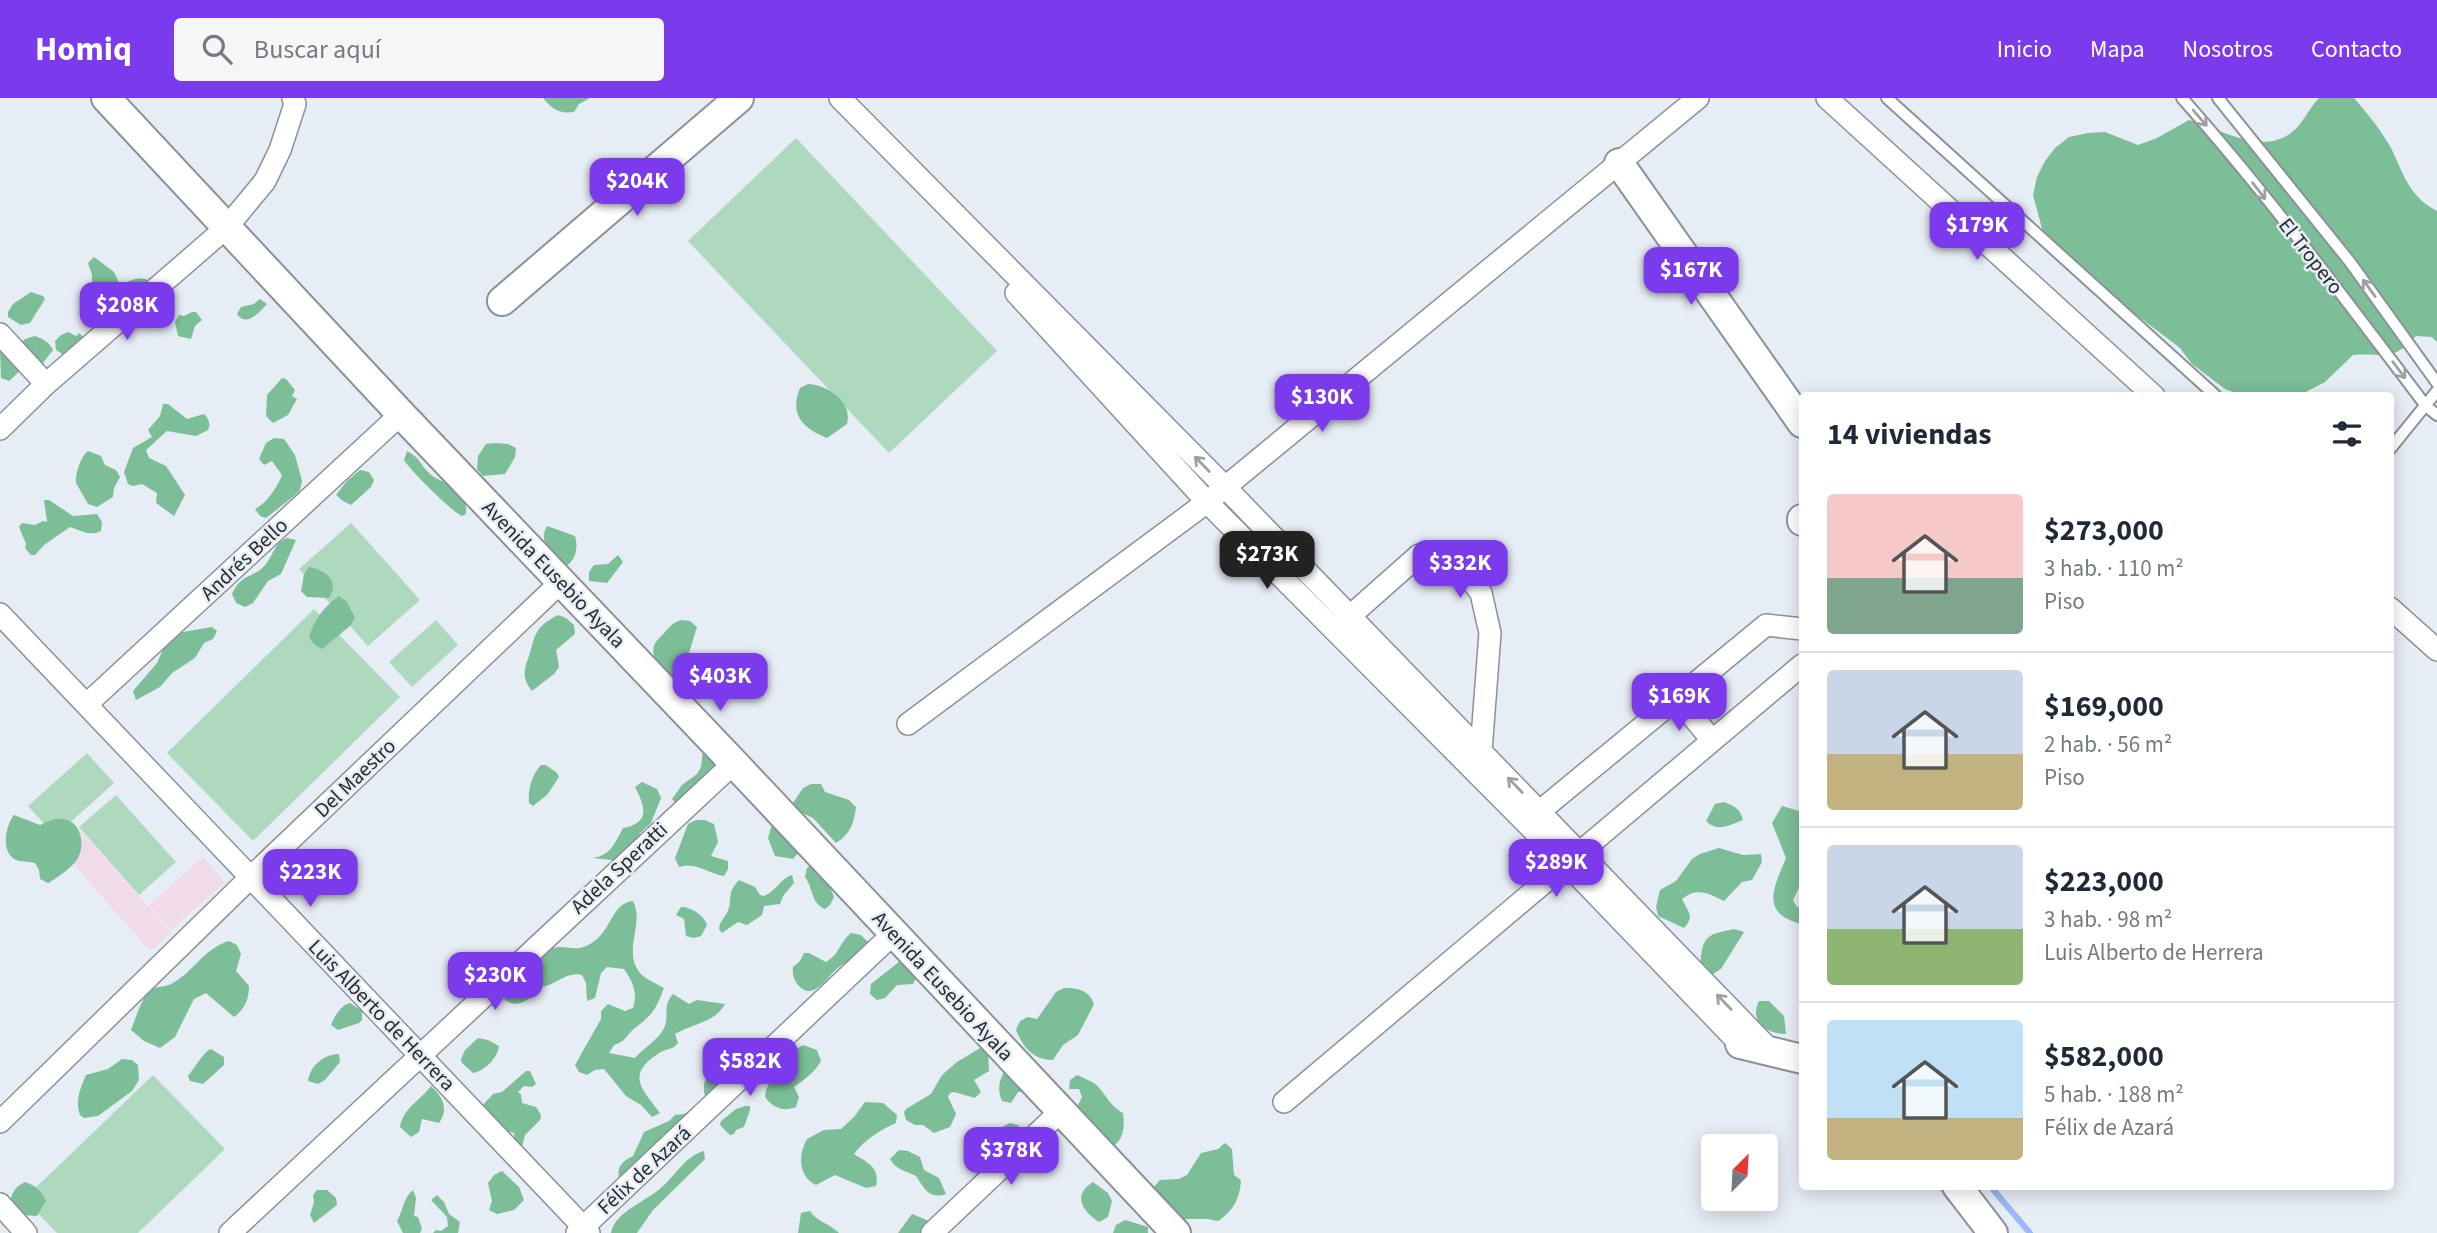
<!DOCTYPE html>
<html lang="es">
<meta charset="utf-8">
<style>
body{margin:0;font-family:"Source Sans 3",sans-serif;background:#f6f6f7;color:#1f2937;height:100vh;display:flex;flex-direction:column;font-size:26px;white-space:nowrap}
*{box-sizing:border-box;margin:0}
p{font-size:23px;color:#747a83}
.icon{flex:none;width:38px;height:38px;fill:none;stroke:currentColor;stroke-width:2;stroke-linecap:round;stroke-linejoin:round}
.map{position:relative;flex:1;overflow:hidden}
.details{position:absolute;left:1799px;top:294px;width:595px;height:798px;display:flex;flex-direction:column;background:#fff;border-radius:7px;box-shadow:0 4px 18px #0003}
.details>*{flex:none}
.needle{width:46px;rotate:24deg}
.fabs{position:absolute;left:1701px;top:1036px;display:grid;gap:14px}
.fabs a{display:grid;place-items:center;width:77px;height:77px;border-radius:7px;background:#fff;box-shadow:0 4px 18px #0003;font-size:35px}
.price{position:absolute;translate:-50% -60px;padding:0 16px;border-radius:14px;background:#7c3aed;color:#fff;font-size:23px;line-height:46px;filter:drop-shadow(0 2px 4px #0008)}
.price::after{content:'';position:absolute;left:50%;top:42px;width:21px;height:16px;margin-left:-10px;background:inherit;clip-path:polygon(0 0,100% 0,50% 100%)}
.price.on{background:#222;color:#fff}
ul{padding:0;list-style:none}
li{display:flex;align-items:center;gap:21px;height:175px;padding:0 28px}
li+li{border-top:2px solid #e0e1e3}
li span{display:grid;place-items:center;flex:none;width:196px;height:140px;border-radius:7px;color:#555}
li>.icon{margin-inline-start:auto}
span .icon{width:84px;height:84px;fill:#fffc;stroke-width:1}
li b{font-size:30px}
h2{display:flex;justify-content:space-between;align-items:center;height:84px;padding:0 28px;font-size:30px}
header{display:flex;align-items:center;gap:42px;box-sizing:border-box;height:98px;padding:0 35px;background:#7c3aed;color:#fff}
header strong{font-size:33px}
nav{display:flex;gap:38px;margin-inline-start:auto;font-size:24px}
.search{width:490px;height:63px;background:#f6f6f7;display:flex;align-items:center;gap:18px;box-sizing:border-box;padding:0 24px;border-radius:7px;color:#747a83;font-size:26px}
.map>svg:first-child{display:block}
</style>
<header>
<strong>Homiq</strong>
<div class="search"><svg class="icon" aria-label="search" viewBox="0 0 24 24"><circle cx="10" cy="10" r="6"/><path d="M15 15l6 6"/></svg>Buscar aquí</div>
<nav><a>Inicio</a><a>Mapa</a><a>Nosotros</a><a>Contacto</a></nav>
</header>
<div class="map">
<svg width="2437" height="1135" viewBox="0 0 2437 1135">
<rect width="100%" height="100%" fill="#e7edf5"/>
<!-- education -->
<path fill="#f1dbe8" d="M79 731 171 834 150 853 58 749Z
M203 759 225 784 171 832 149 807Z"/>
<!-- green -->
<path fill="#aed9be" d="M796 40 997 253 889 355 688 143Z
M351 425 420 502 368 548 299 471Z
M314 511 400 599 253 743 167 655Z
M436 522 458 547 412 589 389 564Z
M87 655 114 685 55 738 28 708Z
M116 697 176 764 139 797 79 729Z
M153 977 225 1051 138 1135H57L24 1101Z"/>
<!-- forest -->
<path fill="#7cbe97" d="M543 0H590L579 6 574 14C559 16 552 11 543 0Z
M2319 0H2354C2367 15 2380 31 2390 48 2403 74 2408 98 2437 113V244L2432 239 2416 238C2389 266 2387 254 2353 257L2325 284 2300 297H2241L2225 291 2192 266 2180 250 2047 149 2033 97 2037 79 2045 63 2055 50 2069 39 2088 35 2105 34 2138 47 2157 40 2189 22C2220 31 2263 58 2292 34 2303 26 2309 10 2319 0Z
M94 159 114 174 120 187C131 182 141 177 151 184L131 199C122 192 115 186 103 193L92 186V177L88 165Z
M31 194 43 198 45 201 30 225 21 227 8 219V214L13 206Z
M260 201 267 206C260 214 246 230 237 216L241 209 254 206Z
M192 214H196L202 222 195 228 191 241 178 238 175 224 179 217 184 218Z
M68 234 76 238 79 235 86 241 67 259 56 252 55 243 61 237Z
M35 238C43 241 49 244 53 252L39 270 22 271 9 283 1 280 0 251 3 256H8L25 241Z
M282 280 286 281 295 292 292 298 297 301 288 317 273 325 266 318 267 297Z
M808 286C828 287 853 304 847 326L827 340C803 330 789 317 800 290Z
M163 306H168L187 321 204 316C209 321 211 326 208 332L196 338 167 333 146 352 149 360 166 368 185 397 174 418 156 405 157 395 142 386 133 388 128 386 124 374 133 350 152 339 148 332 160 318Z
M274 340 284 341 295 357 302 383 300 392 294 398 266 420 260 418 255 411C266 406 278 388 282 377L272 363 264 367 259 361 266 345Z
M495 345 508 346 516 350 515 359 505 376 483 378 477 371 478 358 486 346Z
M88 353 101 358 105 367 116 372 120 379 114 390 113 399 97 409 88 406 76 385C75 376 81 358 88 353Z
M407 353C421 361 418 363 427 373 442 390 468 382 466 416L462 418C453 415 408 370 404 362Z
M360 372 369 374 374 382 371 389 351 407 343 403 336 397 347 383Z
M44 402H49L73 418 97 416 102 424 101 433C90 439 81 432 70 429L44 447 35 457H31L25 450 26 446 19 429 22 425 35 427 43 423 47 424Z
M547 428 575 438C579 451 575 464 563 470 553 458 537 445 547 428Z
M287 440 296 442 281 476 268 483 253 505 245 509 236 505 232 496C242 474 254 481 266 466 274 456 274 445 287 440Z
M618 457 623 464 607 485 589 483V474L594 467 608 466Z
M309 469C326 472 340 483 329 500L307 499 301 493 304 476Z
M339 498 347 504 355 520 350 528 322 551 314 546 309 539C314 522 324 508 339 498Z
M558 517 566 520 574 527 575 536 556 552 559 569 554 576 532 593C523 582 523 573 528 561 536 537 533 530 558 517Z
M681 522 690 523 697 529 689 555 694 571 687 586C672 582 649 566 654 548 655 543 661 539 664 535 671 528 672 525 681 522Z
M212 529 217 533 213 541 204 545 195 560 172 575 160 589 136 602 133 593 157 565 168 540 177 535Z
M703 651 720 653 718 671 678 708 672 701 682 687 697 676 701 669Z
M541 667H546L557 675 559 679 547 697 533 708 529 705C528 692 531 678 541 667Z
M642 684 657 691 661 700 651 725 639 736 646 735 630 764 593 760C611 757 615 745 623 730 651 725 645 708 635 689Z
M811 686H821L825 694 849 702 856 709C854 726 850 736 836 745L813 720 798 713 793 705 803 690Z
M1724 704C1735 708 1740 711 1743 722 1729 727 1718 735 1706 723L1715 706Z
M1782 708 1799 713 1802 719V784L1793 802 1797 809 1802 810V826C1759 816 1774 789 1786 760L1772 725Z
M14 717 40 727C46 725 54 720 61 721 80 721 86 745 78 760 74 768 56 781 48 785L40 781 39 772 35 765C29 763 18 765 13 760 1 751 6 727 14 717Z
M696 722H705L714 726 718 744 711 758 728 763V771L724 778C708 775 696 764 679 769L675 760 688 726Z
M773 723 799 754 793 761 775 758 768 740Z
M1719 750 1743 757 1761 756 1762 764 1752 782 1742 784 1724 803C1708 795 1697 789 1682 801 1688 814 1695 818 1684 830L1658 818 1656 809 1660 792 1676 783 1692 761 1700 756Z
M811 767H816L830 778 829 787 834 799 830 807 825 811C811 806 813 789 805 779L807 770Z
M792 777 794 785 783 798 780 806 764 808 762 817 747 827 738 824 722 835 719 831C720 823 723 822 727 815 733 803 726 795 739 782L755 789 760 797 764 798C776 793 780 781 792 777Z
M633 803C645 826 622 852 640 875 645 881 657 886 664 890 655 913 654 915 635 930 626 937 627 943 614 947L609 955 635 960C643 950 657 943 663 932 671 918 661 910 673 896L689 906 697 902 725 906C716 924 692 926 675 936L678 945C672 953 666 950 659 955 625 977 642 991 660 1015L652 1019 641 1007 626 998 604 971 595 972 587 977 579 974 575 967 601 921V913L608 906 625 913 633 910C638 895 633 884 624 871L607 869 601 875 595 900 587 903 586 885 582 877C566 873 557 887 541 889 530 900 520 912 505 902V883C519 873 535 857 550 851 569 844 575 859 597 841 612 828 613 805 633 803Z
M681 809C691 809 704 817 707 827L701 838 694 840 686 838 684 821 676 817Z
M1734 831 1744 834 1721 871 1705 881C1701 873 1700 867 1701 858 1704 834 1714 836 1734 831Z
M851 835 861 837 870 846C861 856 850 861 839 869 829 876 815 903 800 889 794 883 792 876 793 869L800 863 804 855H809L826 864C840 856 839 845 851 835Z
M229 843 237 847 241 856 236 873 249 888C249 901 245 911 234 919L206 895 194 901 175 939 160 950 144 943 131 932C136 920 141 900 151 892 156 888 165 889 171 886 193 875 204 850 229 843Z
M908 862 921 871 913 886 897 887 885 900 877 902 870 896 871 886 900 863Z
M1064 890C1078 890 1089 892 1094 906L1078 937 1063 947 1053 962C1033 962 1023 949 1016 932L1020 923 1028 919 1037 921 1056 894Z
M1759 903H1769L1784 918 1786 936C1766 936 1749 923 1759 903Z
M350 905 362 913V922L359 925 338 932 331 927C334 919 341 907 350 905Z
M478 940 488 942 499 948C498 959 485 973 473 975L462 965 461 961 465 952Z
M803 947 817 952 821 963C815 974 804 982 794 989L799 999 796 1009C783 1014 773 1010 765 999 766 986 772 983 779 973 789 961 788 955 803 947Z
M980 950 988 952 989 973 974 982 981 994 975 1000 954 994 950 995 948 999 956 1016 950 1029 934 1035 923 1027H915L906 1022 904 1014 906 1011 931 996 942 977 957 964Z
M211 951 224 959V967L203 986 190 983 188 978C194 971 204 953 211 951Z
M339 956 340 964 325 982 318 986 308 983C310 968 324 956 339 956Z
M122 961 132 962 138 967 139 982 132 993 98 1018 84 1020 80 1017C75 1003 80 991 86 977L108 971Z
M720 964 728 966 729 974 722 990 621 1085C615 1072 620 1064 633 1058L644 1034 669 1023 675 1017 684 1016 706 1002C700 984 707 976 720 964Z
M1005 972 1029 993 1018 994 1011 1005 1002 1003C997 991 999 983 1005 972Z
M526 973H530L536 986 532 989 524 988 518 994 521 996 522 1005 536 1009 541 1017 540 1022 525 1037 522 1049 515 1045 514 1035 510 1034 505 1036 481 1009 493 996 502 994Z
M1077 977C1083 980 1089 982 1094 985 1106 995 1109 1008 1123 1015 1125 1029 1124 1042 1111 1050L1074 1015 1082 999 1079 991H1069L1070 982Z
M431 988C443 999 449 1011 439 1025L422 1021 419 1034 411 1039 400 1029C403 1010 420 1003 431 988Z
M865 1004 883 1005 897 1017 896 1025C880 1032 864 1042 854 1056 868 1065 880 1069 876 1088L866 1090 835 1077 816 1087C798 1079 798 1056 807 1041L824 1032 841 1031 854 1019Z
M745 1008H750V1012L744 1029 736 1032 734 1036 730 1037 720 1027 721 1023 736 1011Z
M1010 1025 1018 1027 1023 1036 981 1076 968 1061 970 1057 996 1032Z
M1225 1045 1232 1051 1234 1077 1241 1082C1240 1101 1233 1113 1218 1123L1208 1121H1180L1151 1097 1154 1089 1160 1082 1179 1081 1187 1077 1201 1055 1218 1051Z
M899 1052 908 1053 920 1059 924 1072 939 1080 946 1096C928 1102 924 1089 916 1078 906 1073 896 1072 890 1061Z
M704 1053 705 1061 653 1112 637 1135H611C615 1113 648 1103 663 1088 677 1076 685 1058 704 1053Z
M502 1073 519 1089 524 1102 514 1112 497 1116 489 1112 492 1103 488 1085 494 1077Z
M25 1084C36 1088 41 1092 46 1103L37 1118 22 1117 10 1105C12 1094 15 1089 25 1084Z
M1093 1084 1108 1095 1112 1103 1108 1119 1099 1124C1082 1113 1072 1097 1093 1084Z
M327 1092 336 1100 337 1107 314 1125 310 1117 314 1104 313 1097 317 1092Z
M413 1092 416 1100 414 1118 418 1119 422 1131 420 1135H403L397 1123C403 1113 403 1100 413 1092Z
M437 1097 444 1104 449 1116 460 1124 458 1135H433L436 1132 441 1133 448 1128 447 1119 431 1102Z
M810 1113C817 1124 829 1125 839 1135H798L801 1115Z
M912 1116 929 1123 926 1132 920 1135H898Z
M1125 1122 1148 1129V1135H1113L1116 1127Z"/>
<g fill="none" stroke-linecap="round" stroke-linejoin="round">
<!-- stream -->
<path stroke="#99b9f1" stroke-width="6" d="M1941 1088 1950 1101
M1990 1088 2030 1135"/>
<!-- lane casing -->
<g stroke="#8c9199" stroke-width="14">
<path id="lane" d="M1887 0 2216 298
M2182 0C2269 98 2347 204 2426 308L2437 317
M2218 0 2350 164 2437 285
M2390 351 2437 293"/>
</g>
<!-- street casing -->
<g stroke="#8c9199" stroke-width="24">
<path id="street" d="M840 0 1225 389 1771 953
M1827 0 2154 298
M1016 195 1207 404 1566 765 1740 946
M0 236 46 286
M0 331 46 286 227 129 265 83 280 52 295 6 293 0
M2390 510 2437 552
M0 516 589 1135
M1341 526 1419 457 1446 455 1455 461 1481 495 1490 535 1481 653
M1677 600 1712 642
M87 606 401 316
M908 626 1207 404 1698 0
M1540 713 1766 527 1802 531
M1284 1004 1802 567
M0 1024 251 779 561 484
M0 1106 26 1135
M230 1135 734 665
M577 1135 894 835
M932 1135 1060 1014"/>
</g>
<!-- secondary casing -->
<g stroke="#8c9199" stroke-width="32">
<path id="secondary" d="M106 0 401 316 734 665 1176 1135
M1619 65 1802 325
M502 203 739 0
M1802 421V423
M1740 946 1802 961
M1957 1088 1993 1135"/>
</g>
<!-- lane -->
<use href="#lane" stroke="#fff" stroke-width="10"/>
<!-- street -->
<use href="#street" stroke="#fff" stroke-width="21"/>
<!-- secondary -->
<use href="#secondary" stroke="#fff" stroke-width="28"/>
</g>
<!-- one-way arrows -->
<defs><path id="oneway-shaft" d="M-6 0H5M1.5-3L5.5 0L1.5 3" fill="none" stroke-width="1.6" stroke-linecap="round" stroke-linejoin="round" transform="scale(1.75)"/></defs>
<g stroke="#9fa0a1">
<use href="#oneway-shaft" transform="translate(2200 20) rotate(49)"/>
<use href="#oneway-shaft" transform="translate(2259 93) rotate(52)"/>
<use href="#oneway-shaft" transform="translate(2369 190) rotate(-126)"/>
<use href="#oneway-shaft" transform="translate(2399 272) rotate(53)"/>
<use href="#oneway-shaft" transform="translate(1202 366) rotate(-134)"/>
<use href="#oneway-shaft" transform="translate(1515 687) rotate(-134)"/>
<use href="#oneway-shaft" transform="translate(1724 904) rotate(-134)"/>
</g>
<g text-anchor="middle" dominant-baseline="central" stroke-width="5" stroke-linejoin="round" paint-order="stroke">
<!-- street labels -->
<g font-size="21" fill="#292b2e" stroke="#e7edf5">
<text transform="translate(2311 158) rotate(52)">El Tropero</text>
<text transform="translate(244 461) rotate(-43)">Andrés Bello</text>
<text transform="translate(554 476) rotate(46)">Avenida Eusebio Ayala</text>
<text transform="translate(355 680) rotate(-44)">Del Maestro</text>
<text transform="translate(619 770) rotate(-43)">Adela Speratti</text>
<text transform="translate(943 888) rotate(47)">Avenida Eusebio Ayala</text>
<text transform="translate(382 917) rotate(46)">Luis Alberto de Herrera</text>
<text transform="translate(644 1072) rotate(-43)">Félix de Azará</text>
</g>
</g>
</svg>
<div class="fabs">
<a><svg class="needle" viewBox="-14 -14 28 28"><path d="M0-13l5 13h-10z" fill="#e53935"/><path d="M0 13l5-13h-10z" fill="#747a83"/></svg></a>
</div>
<b class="price" style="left:637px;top:120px">$204K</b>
<b class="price" style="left:1977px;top:164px">$179K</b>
<b class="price" style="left:1691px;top:209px">$167K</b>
<b class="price" style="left:127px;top:244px">$208K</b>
<b class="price" style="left:1322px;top:336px">$130K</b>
<b class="price on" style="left:1267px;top:493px">$273K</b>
<b class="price" style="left:1460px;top:502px">$332K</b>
<b class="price" style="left:720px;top:615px">$403K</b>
<b class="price" style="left:1679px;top:635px">$169K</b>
<b class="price" style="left:1556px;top:801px">$289K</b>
<b class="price" style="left:310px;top:811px">$223K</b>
<b class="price" style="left:495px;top:914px">$230K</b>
<b class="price" style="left:750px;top:1000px">$582K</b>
<b class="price" style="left:1011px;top:1089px">$378K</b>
<section class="details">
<h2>14 viviendas<svg class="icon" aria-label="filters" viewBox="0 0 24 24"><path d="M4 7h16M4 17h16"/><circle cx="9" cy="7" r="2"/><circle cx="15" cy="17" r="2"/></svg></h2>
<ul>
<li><span style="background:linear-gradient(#f6c9c9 60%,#7fa58c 0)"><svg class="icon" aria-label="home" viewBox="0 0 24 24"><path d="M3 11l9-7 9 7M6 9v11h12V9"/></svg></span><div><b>$273,000</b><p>3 hab. · 110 m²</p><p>Piso</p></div></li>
<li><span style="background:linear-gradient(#c9d6e8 60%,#c2b280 0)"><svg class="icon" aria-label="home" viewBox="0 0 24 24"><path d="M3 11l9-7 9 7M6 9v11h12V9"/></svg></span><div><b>$169,000</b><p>2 hab. · 56 m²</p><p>Piso</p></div></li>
<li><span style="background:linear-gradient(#c9d6e8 60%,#8fb573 0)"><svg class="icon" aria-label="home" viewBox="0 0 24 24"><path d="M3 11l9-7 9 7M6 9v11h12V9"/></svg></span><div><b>$223,000</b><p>3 hab. · 98 m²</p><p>Luis Alberto de Herrera</p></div></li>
<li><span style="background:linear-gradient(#bfe0f5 70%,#c2b280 0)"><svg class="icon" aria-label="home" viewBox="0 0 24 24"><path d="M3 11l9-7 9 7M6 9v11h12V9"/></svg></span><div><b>$582,000</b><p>5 hab. · 188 m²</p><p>Félix de Azará</p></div></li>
</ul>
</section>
</div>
